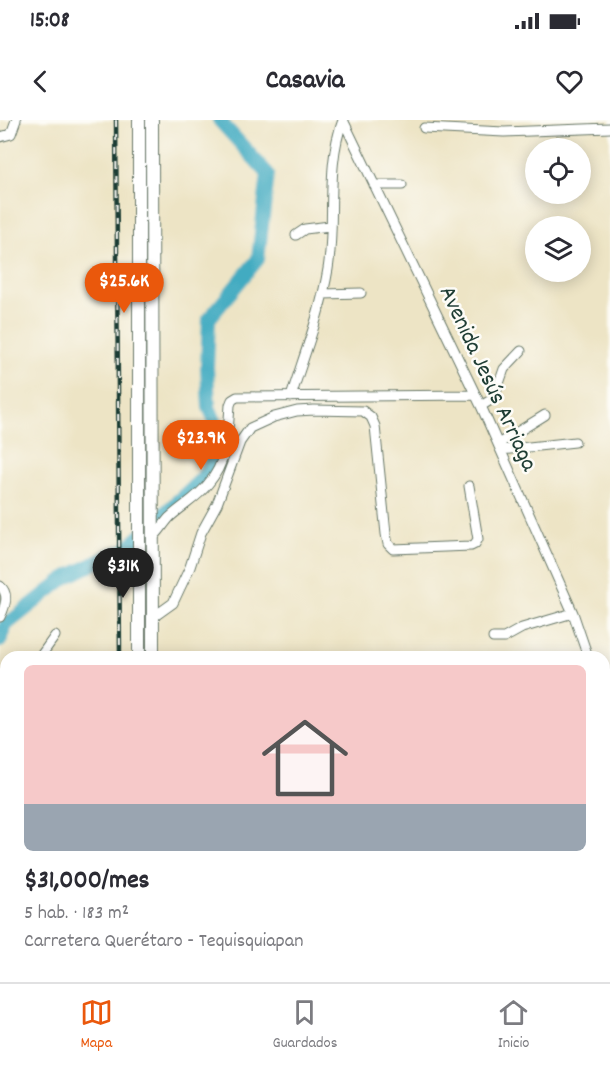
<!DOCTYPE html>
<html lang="es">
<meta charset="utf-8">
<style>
body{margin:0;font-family:Dekko,sans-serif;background:#f2f2f3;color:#2b2b33;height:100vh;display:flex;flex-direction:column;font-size:22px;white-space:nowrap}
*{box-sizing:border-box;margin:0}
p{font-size:20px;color:#7c7c81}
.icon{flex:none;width:33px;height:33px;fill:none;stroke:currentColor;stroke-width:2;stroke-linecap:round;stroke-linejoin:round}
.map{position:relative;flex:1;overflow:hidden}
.panel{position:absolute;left:0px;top:531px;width:610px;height:332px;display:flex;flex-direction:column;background:#fff;border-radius:18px 18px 0 0;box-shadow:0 3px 15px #0003}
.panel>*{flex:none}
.fabs{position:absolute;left:525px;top:18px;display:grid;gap:12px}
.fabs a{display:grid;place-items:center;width:66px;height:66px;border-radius:50%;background:#fff;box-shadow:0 3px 15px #0003;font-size:30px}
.price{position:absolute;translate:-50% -51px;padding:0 14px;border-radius:21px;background:#ea580c;color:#fff;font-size:20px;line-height:39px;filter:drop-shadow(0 2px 3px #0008)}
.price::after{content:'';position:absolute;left:50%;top:36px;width:18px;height:14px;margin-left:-9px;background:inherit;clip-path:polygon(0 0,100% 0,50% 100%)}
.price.active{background:#222;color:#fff}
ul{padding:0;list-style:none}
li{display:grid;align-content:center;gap:12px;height:318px;padding:0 24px}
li+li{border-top:2px solid #e1e1e2}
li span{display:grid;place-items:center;height:186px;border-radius:9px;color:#555}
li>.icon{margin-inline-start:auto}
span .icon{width:108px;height:108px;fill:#fffc;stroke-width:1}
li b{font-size:26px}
.status{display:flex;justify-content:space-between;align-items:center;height:42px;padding:0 30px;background:#fff;direction:ltr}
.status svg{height:16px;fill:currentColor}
header{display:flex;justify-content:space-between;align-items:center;height:78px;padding:0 24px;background:#fff;font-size:27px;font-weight:700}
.tab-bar{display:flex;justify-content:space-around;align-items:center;height:84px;border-top:2px solid #e1e1e2;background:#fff;font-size:16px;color:#7c7c81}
.tab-bar a{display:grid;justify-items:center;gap:3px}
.tab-bar .active{color:#ea580c}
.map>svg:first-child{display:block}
</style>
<div class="status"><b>15:08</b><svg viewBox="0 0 49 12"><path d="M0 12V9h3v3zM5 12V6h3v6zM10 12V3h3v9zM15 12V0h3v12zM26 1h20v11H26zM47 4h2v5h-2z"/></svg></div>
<header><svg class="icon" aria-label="back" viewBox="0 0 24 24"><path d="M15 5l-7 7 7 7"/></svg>Casavia<svg class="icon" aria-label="heart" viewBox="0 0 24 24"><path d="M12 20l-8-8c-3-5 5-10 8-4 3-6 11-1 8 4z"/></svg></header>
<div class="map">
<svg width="610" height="862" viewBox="0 0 610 862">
<rect width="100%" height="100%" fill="#fdfcf7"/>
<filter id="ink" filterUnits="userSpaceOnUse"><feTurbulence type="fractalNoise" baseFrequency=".0167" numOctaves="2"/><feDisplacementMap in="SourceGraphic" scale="12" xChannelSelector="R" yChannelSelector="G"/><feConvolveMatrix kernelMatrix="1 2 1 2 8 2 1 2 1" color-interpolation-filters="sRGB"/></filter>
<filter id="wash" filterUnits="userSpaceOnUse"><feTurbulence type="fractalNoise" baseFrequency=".008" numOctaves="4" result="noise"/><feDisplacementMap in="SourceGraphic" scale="24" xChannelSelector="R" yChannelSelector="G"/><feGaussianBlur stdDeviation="1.35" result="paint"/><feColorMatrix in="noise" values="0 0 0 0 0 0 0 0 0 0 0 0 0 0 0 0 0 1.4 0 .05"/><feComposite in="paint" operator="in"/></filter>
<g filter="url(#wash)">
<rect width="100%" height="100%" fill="#ede4c5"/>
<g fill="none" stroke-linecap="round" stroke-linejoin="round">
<!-- river -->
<path stroke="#42abc1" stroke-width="14" d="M0 521 6 505 65 458 111 435 124 431 201 359 216 336 218 308 209 287 207 247 209 199 258 139 268 54 219 0"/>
</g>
</g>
<g filter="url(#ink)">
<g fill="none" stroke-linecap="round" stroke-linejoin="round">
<!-- minor casing -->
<g stroke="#677767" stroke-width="11">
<path id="minor" d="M343 0 481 286 573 493 588 537
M424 8 504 12 610 8
M0 17 11 14 16 0
M374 65H402
M296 115 305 109 330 106
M323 174 361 173
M291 277C304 235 321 192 328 149 336 100 325 47 343 0
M481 286 494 278 504 249 521 231
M498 324 545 295
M501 330 575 322
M152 418C160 412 163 404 170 397 182 386 198 377 208 364 228 341 228 313 230 285L232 280 237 277 476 275
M0 466C10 474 5 487 0 497
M152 498 173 483 190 447 201 413 217 384 240 322 250 308 274 297 297 291 314 290 363 291 371 297 375 306 386 414 388 424 393 429 471 426 475 424 478 419 469 366
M493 518H504L522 508 573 493
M40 537 55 516
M604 556 610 555
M604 645 610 641
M0 685H6
M0 764H6
M0 804H6
M604 814 610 813
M0 840 6 856
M10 862 50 859
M403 862 408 856
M463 862 467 856"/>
</g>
<!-- major casing -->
<g stroke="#677767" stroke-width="14">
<path id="major" d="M139 0V537
M152 0 153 537
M145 856 146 862
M161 856V862"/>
</g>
<!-- path -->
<path stroke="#677767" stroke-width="1.5" stroke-dasharray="4.5 4.5" stroke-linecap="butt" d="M604 578 608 573 610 574"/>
<!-- minor -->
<use href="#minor" stroke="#fff" stroke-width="9"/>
<!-- major -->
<use href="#major" stroke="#fff" stroke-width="12"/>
<!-- rail casing -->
<g stroke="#1f3d34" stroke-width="4.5">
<path id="rail" d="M116 0 120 537
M604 597 610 588
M604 613 610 604
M129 856V862
M449 862 453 856"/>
</g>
<!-- rail -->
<use href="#rail" stroke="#fdfcf7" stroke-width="2" stroke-dasharray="7" stroke-linecap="butt"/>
</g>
</g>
<g text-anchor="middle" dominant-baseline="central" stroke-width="5" stroke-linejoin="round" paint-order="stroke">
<!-- street labels -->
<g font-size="24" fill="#1f3d34" stroke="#fdfcf7">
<text transform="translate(487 259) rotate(65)">Avenida Jesús Arriaga</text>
</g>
</g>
</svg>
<div class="fabs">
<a><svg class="icon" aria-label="locate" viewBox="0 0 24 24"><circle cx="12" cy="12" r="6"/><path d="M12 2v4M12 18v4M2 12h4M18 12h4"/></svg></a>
<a><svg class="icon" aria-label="layers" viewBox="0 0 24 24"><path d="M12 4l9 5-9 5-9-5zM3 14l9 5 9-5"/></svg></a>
</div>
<b class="price" style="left:124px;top:194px">$25.6K</b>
<b class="price" style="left:201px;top:351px">$23.9K</b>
<b class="price active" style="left:123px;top:479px">$31K</b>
<section class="panel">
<ul>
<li><span style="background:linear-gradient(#f6c9c9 75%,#9aa5b1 0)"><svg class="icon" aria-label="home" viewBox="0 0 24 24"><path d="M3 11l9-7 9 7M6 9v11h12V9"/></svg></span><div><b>$31,000/mes</b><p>5 hab. · 183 m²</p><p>Carretera Querétaro - Tequisquiapan</p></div></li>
</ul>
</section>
</div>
<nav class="tab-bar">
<a class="active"><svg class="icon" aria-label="map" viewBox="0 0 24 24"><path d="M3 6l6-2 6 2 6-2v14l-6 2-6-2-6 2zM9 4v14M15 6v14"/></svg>Mapa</a>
<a><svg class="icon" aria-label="saved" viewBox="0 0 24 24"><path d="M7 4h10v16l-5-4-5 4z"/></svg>Guardados</a>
<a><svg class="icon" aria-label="home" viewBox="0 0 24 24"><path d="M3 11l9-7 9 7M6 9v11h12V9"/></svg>Inicio</a>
</nav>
